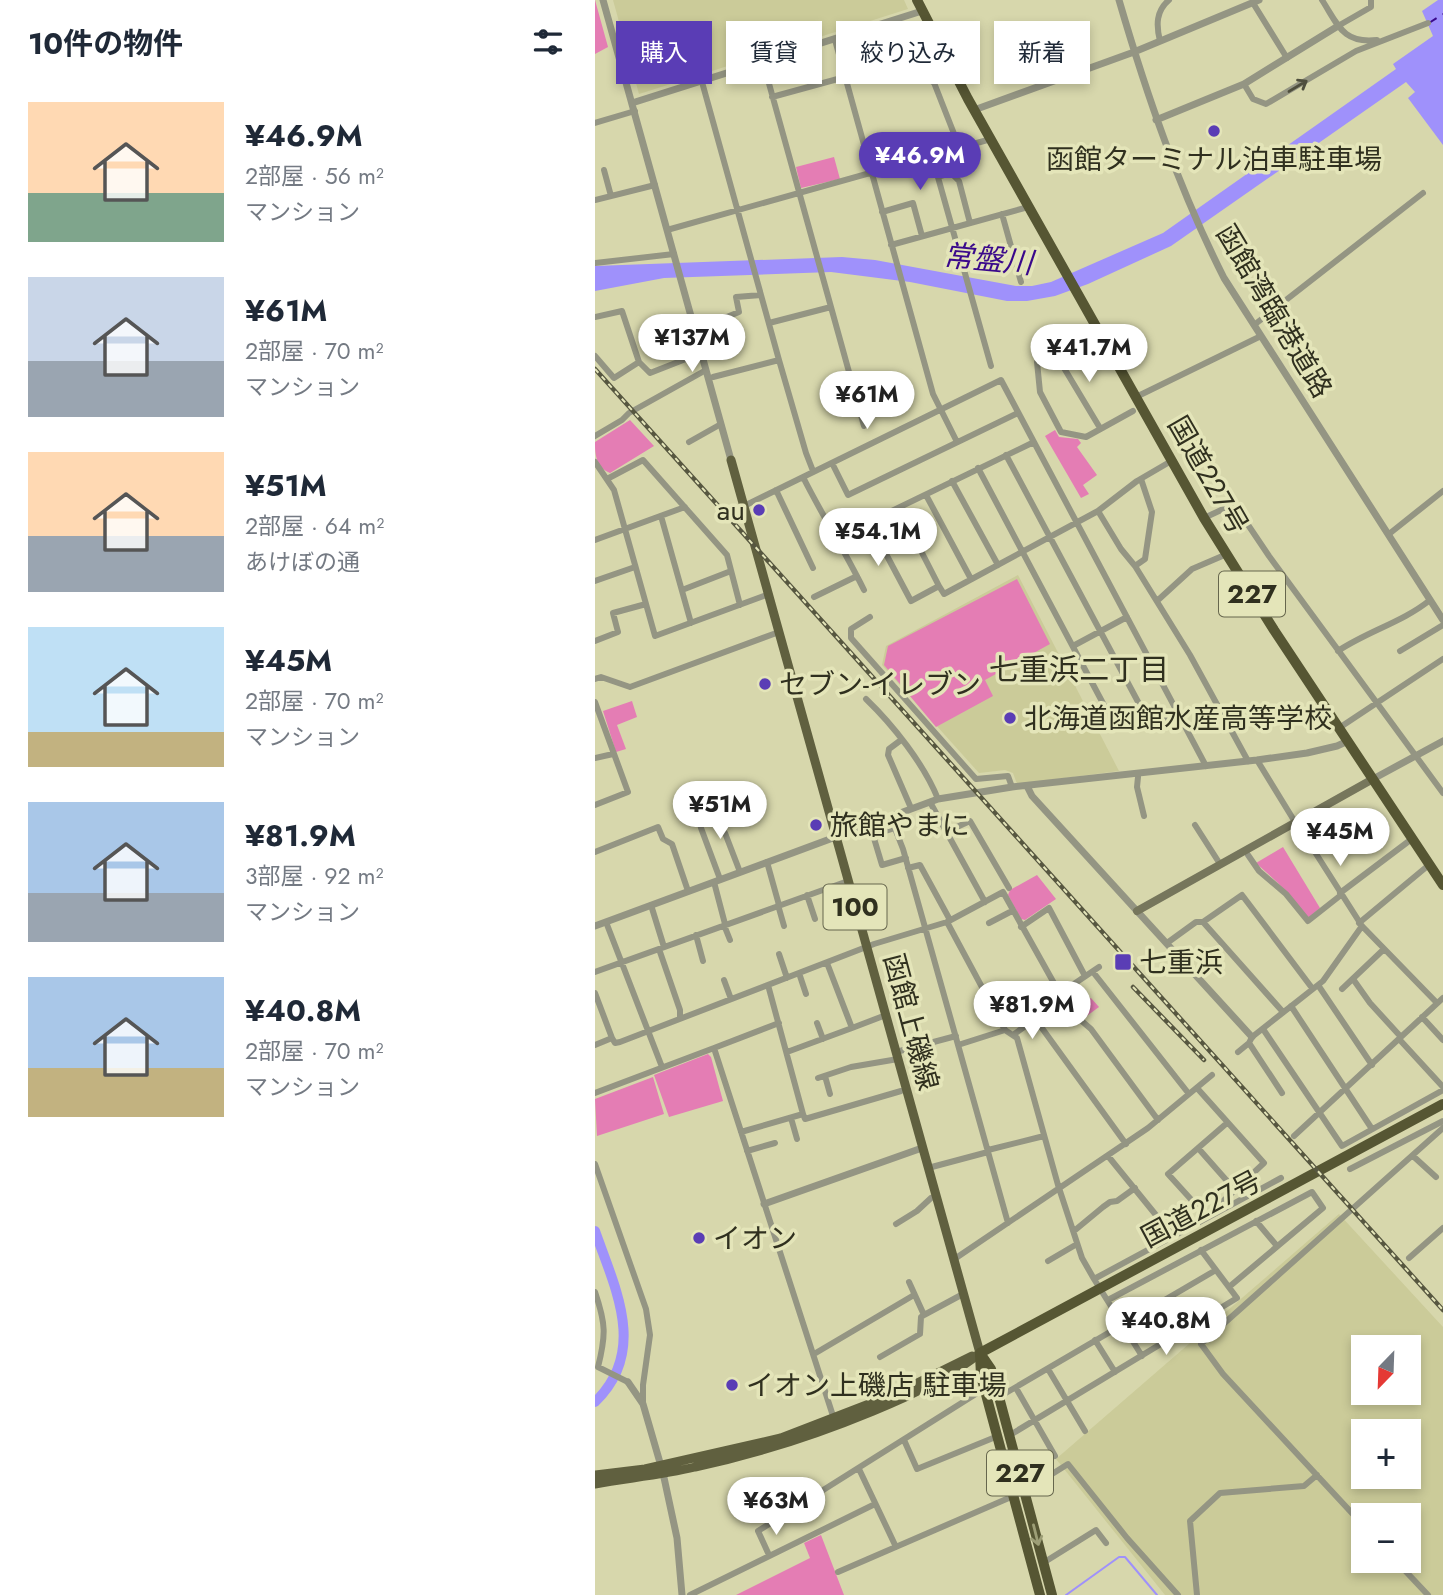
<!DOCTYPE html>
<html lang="ja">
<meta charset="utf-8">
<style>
body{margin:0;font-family:Jost,"Noto Sans JP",sans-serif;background:#f2f2f3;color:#1f2937;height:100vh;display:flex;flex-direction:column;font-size:26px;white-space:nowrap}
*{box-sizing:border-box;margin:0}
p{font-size:23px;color:#747a83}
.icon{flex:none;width:38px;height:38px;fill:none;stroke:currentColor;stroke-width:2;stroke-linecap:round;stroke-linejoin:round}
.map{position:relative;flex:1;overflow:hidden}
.panel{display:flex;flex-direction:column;background:#fff;width:595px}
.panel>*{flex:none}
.guide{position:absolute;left:21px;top:21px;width:665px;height:63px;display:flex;gap:14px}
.needle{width:46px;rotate:203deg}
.buttons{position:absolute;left:756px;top:1335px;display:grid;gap:14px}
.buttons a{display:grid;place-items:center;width:70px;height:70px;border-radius:0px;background:#fff;box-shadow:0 4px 10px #0003;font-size:35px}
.price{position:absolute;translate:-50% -60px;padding:0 16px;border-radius:24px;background:#fff;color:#222;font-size:23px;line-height:46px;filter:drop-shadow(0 2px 4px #0008)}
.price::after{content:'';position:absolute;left:50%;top:42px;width:21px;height:16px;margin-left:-10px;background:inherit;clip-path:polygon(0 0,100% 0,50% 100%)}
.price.active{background:#5a3db5;color:#fff}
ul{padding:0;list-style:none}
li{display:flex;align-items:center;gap:21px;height:175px;padding:0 28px}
li span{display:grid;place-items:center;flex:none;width:196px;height:140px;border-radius:0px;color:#555}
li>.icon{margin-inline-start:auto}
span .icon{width:84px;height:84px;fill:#fffc;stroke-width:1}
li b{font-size:30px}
h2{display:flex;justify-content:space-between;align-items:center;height:84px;padding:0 28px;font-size:30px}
.chip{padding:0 24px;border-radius:0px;background:#fff;box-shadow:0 4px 10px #0003;font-size:24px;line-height:63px}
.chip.active{background:#5a3db5;color:#fff}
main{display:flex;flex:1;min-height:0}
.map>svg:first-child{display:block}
</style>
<main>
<section class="panel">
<h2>10件の物件<svg class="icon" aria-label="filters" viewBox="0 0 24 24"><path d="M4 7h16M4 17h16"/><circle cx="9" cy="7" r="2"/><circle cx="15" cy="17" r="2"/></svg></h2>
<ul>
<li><span style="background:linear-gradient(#ffd9b3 65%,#7fa58c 0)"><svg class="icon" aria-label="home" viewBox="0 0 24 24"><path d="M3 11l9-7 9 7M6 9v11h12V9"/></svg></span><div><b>¥46.9M</b><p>2部屋 · 56 m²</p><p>マンション</p></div></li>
<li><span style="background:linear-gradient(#c9d6e8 60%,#9aa5b1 0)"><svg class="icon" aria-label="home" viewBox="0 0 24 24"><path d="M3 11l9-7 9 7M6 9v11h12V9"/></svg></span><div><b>¥61M</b><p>2部屋 · 70 m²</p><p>マンション</p></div></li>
<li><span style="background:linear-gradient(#ffd9b3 60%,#9aa5b1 0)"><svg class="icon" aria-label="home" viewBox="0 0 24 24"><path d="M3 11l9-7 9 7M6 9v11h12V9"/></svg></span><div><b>¥51M</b><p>2部屋 · 64 m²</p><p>あけぼの通</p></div></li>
<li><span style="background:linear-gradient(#bfe0f5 75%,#c2b280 0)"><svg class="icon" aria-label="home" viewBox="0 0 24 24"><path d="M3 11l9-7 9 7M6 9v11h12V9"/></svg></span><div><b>¥45M</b><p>2部屋 · 70 m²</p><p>マンション</p></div></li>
<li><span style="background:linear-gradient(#a9c7e8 65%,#9aa5b1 0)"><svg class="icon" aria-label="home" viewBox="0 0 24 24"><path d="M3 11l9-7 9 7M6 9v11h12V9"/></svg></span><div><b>¥81.9M</b><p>3部屋 · 92 m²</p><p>マンション</p></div></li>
<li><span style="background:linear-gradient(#a9c7e8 65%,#c2b280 0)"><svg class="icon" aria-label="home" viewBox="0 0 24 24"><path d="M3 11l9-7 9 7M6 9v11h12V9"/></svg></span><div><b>¥40.8M</b><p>2部屋 · 70 m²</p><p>マンション</p></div></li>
</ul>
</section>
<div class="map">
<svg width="848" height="1595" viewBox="0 0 848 1595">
<rect width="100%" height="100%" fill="#d7d7ac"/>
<!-- built -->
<path fill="#cbcb99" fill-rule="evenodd" d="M18 0H309L313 9 44 94Z
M423 575 524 771 422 784 418 773 410 770 384 773 287 665 291 646Z
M744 1214 848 1327V1595H570L461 1459ZM768 1348H814V1393H768ZM768 1432H814V1477H768ZM768 1516H814V1561H768Z"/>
<!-- green -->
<path fill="#e47db4" d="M0 0 13 47 0 54Z
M239 157 245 179 206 188 201 167Z
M35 420 59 446 15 473C1 467 0 455 0 442Z
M460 430 464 437 483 439 486 443 482 447 502 475 488 485 494 494 486 498 450 436Z
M422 579 455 644 390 680 398 696 341 727 289 665 293 646Z
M37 701 42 717 22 725 31 749 21 752 8 711Z
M688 847 725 908 713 918 683 883 661 863Z
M442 875 461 899 430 920 426 919 413 895 415 890Z
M496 998 504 1007 489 1018 480 1010Z
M113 1054 116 1057 128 1101 74 1117 59 1075Z
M58 1077 69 1114 2 1136 0 1099Z
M226 1535 249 1595H141L215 1558 209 1543Z"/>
<!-- water -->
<path fill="#9f91fb" d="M843 0H848V145L813 98 820 92 811 82 576 246 493 284 460 296 432 301H412L315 282 236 272 69 278 0 291V266L247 257 280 260 421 286H437L456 282 568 233 801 69 798 64 838 36 827 11Z"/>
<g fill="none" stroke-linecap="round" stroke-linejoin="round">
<!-- stream -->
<path stroke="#9f91fb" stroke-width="2" d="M471 1595 524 1557H530L562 1595"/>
<!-- river -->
<path stroke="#9f91fb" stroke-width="10" d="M0 1231C20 1288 53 1351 0 1402"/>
<!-- ferry -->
<path stroke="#3a098b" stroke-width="2" stroke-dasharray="9 7" stroke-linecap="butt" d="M834 23 848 14"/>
<!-- minor -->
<path stroke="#949583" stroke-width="6" d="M727 0C743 25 748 44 782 40
M658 3 692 58
M743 26 776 7V0
M240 40 338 394 346 410
M565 41C561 25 561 11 574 0
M168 62 269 426
M336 75 365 149
M107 82 184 360 211 453 218 471
M338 82 350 77
M649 84 658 99 671 104 761 51 833 23
M177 97 250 77
M0 123 40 111
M337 156 396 366
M9 170 16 196
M343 177 356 173 364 181 375 223
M0 200 60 185
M287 212 318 203 327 236
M407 214 426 282
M72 230 396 139
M296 245 433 207
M0 263 79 254
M0 317 27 311 44 362 55 373 106 353
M174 323 236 307
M659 325 828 193
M100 330 144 312 141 297 166 295
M504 332 442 362 445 392 466 432 491 437 538 411
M460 353 505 428
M0 356 19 378 44 362
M118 377 184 360
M541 397 666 336
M346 410 362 442
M0 436 27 420 34 413 111 370
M94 442 126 424
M439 442 274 522 316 601 344 586 349 594 503 511 542 481 578 460
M411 455 549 713 551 721
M0 462 19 490 60 636 174 594
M237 463 253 495 423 413
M383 468 519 724 578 718 584 715
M208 477C227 515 250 551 269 590
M12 479 48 460 132 555 145 605
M546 479 557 512 550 559 540 566 595 655 653 761
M357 481 403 565
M181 490 218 568
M331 495 376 579
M149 506 406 380 611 766
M304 508 344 586
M503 511 526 549 540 566
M66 516 96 623
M609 518 639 504 674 556 848 793
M794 534 848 491
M0 540 90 507
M0 581 40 567
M87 590 136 571
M219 597 262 576
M562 601 597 569 632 554
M275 617 256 629V638L381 779 413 776 417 787
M0 641 23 632 18 613 51 604
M478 646 532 617
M743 651C773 631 808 622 835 600
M805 651 848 625
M0 679 6 677 35 687 184 632
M271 699C298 725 329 764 343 799
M0 702 33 792 0 805
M744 728 848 659
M306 740 294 749 293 755 316 808
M0 758 18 754
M662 760 700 822
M543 777 542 787 549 816
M335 802 390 902
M103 809 106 828 125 879
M295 816 308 849 413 1223
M600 825 625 864
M704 827 767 926 842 1003
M300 828 278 835 287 865 311 858
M351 832 375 821 414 888
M130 833 145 872
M0 852 63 827 68 839 77 844 93 891
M653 855 664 871 691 894 713 921 746 895
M172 862 184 905
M313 868 325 865 355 920
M119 882 130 924
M745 893 818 838
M212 895 220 919
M56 905 69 947
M183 905 189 926
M11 922 67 1067
M352 922 410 1030 422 1038 463 1185 487 1258 499 1279
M394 923 417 911
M764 923 835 864
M129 925 135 940
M426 927 454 908 490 976
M101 935 108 961
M572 943 601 922H608
M64 949 85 1010V1018
M184 954 192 978
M504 967 436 1013 531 1144
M0 972 253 881
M498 972 594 1094
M204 973 211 994
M758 979 775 1003 806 1037
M129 980 136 999
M723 985 777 1065
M747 989 788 950
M0 993 17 1038
M696 1006 777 1129
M688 1012 608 922 647 895 717 988
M827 1017 848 1040
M222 1023 228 1039
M257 1028 291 1015
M668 1029 747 1146 848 1090
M418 1035 440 1019
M804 1039 848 1087
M0 1045 17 1038 20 1043 25 1042 279 944 352 922 408 892 474 1010 496 1029 563 1120
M363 1045 410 1030
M119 1048 184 1023
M192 1052 257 1028 232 963
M301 1052 361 1036
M643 1052 654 1043
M230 1076 235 1094
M223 1078 256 1067 303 1059
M602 1088 669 1163 625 1204 622 1212
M0 1093 119 1048 239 1419
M687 1093 654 1043 657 1037 728 981 767 926
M208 1114 210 1119 306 1091
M196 1118 202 1139
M146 1132 208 1114 173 985
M699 1136 848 998
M603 1148 640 1190
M393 1150 449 1136
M152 1151 180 1143
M513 1156 578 1236
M818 1156 841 1177
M0 1164 51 1309 55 1335 48 1385V1404
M333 1168 393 1152
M755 1169 848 1121
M612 1217 573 1174 632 1123
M661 1221 682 1246
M301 1224 322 1211 336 1198
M479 1231 508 1207 515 1202 522 1201 540 1188
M814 1258 848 1228
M358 1260 553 1128 617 1075
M453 1261 482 1244
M314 1282 329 1315 368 1294
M0 1292C11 1324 11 1335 3 1367L33 1382
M513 1300 717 1192 728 1208 634 1287
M500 1340 520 1372
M219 1354 319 1295
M547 1356 499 1279 686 1178
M285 1357 325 1334 326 1317 329 1315
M453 1369 490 1431
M421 1388 460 1456
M404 1397 621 1270
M415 1435 642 1298 606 1250
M309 1440 322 1469 403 1436
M264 1469 301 1547
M768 1525 628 1374 606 1344 848 1128
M174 1555 163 1531 384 1392
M801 1561 833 1595
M448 1563 501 1530 511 1543
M243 1572 430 1491 473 1464 532 1538 583 1595
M95 1595 280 1504
M602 1595 595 1521 625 1493 709 1486 722 1475"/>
<!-- tertiary -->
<path stroke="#949583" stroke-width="7" d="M8 0 136 460
M524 0C552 96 584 189 629 278L848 620
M37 103 327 11
M379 110 539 52 664 0
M561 120 649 84 743 26
M778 779 848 741
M432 786 437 796 657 1037
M0 926 343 799 417 787 662 760 712 753 742 746 753 741
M169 1204 327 1148
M33 1382 48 1404 68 1473 82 1538 87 1595"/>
<!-- secondary -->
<path stroke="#76765c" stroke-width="8" d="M542 911 778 779"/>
<!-- primary -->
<path stroke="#60603f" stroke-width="9" d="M136 460 385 1353
M0 1475 50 1469 186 1438 300 1394 377 1356
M0 1484C33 1478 67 1475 100 1467 161 1454 220 1435 278 1411 315 1396 354 1378 385 1353"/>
<!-- trunk -->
<path stroke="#565633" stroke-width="10" d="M322 0 373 99 609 518 679 630 848 885
M385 1353 848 1104
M385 1353 396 1369 404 1397 457 1595
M385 1354 386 1376 445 1595"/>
<!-- rail casing -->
<g stroke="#575740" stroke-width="4.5">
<path id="rail" d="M0 369 848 1310
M538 987 609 1060"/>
</g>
<!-- rail -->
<use href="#rail" stroke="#e4e5b9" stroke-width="2" stroke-dasharray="5" stroke-linecap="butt"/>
</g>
<!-- one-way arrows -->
<defs><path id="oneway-shaft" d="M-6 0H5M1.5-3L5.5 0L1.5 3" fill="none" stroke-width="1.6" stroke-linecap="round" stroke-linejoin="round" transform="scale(1.75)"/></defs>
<use stroke="#4e4e3d" href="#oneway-shaft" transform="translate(703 86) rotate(-31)"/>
<use stroke="#9d9e76" href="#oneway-shaft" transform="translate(441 1535) rotate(76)"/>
<!-- markers -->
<g fill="#5a3db5" stroke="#e4e5b9" stroke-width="2.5">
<circle cx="619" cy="131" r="7"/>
<circle cx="164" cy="510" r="7"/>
<circle cx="170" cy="684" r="7"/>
<circle cx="415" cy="718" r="7"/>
<circle cx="221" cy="825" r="7"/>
<rect x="519" y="953" width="18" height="18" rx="3.5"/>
<circle cx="104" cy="1238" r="7"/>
<circle cx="137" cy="1385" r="7"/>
</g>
<g text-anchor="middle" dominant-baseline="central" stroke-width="7" stroke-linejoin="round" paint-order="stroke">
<!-- shield labels -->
<g fill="#e4e5b9" stroke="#66664d" stroke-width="2">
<rect x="624" y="571.5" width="66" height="45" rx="5"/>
<rect x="228.5" y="884.5" width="63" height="45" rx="5"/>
<rect x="392" y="1450.5" width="66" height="45" rx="5"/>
</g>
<g font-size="26" font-weight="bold" fill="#30301f">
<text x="657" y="594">227</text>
<text x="260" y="907">100</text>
<text x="425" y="1473">227</text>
</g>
<!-- poi labels -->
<g font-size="28" fill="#30301f" stroke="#e4e5b9" text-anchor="start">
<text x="619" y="159" text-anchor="middle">函館ターミナル泊車駐車場</text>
<text x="150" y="510" text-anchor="end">au</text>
<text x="184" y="684">セブン-イレブン</text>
<text x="429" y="718">北海道函館水産高等学校</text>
<text x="235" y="825">旅館やまに</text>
<text x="544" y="962">七重浜</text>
<text x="118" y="1238">イオン</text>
<text x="151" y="1385">イオン上磯店 駐車場</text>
</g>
<!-- street labels -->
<g font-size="28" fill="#30301f" stroke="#e4e5b9">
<text transform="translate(679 311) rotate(59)">函館湾臨港道路</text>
<text transform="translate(613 475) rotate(60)">国道227号</text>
<text transform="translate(316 1022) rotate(75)">函館上磯線</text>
<text transform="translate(606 1209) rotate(-28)">国道227号</text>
</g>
<!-- water labels -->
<g font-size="30" font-style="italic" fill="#3a098b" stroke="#e4e5b9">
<text transform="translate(393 259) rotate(5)">常盤川</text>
</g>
<!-- neighbourhood labels -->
<g font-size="30" fill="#30301f" stroke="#e4e5b9">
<text x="484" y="669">七重浜二丁目</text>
</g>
</g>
</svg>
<div class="buttons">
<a><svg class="needle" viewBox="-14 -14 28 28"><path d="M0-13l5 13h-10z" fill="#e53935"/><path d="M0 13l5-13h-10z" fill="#747a83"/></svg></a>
<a>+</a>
<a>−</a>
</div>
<b class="price active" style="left:325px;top:192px">¥46.9M</b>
<b class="price" style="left:97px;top:374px">¥137M</b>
<b class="price" style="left:494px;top:384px">¥41.7M</b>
<b class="price" style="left:272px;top:431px">¥61M</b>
<b class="price" style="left:283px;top:568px">¥54.1M</b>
<b class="price" style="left:125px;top:841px">¥51M</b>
<b class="price" style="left:745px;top:868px">¥45M</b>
<b class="price" style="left:437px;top:1041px">¥81.9M</b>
<b class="price" style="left:571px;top:1357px">¥40.8M</b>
<b class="price" style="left:181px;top:1537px">¥63M</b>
<div class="guide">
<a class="chip active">購入</a>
<a class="chip">賃貸</a>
<a class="chip">絞り込み</a>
<a class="chip">新着</a>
</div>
</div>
</main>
